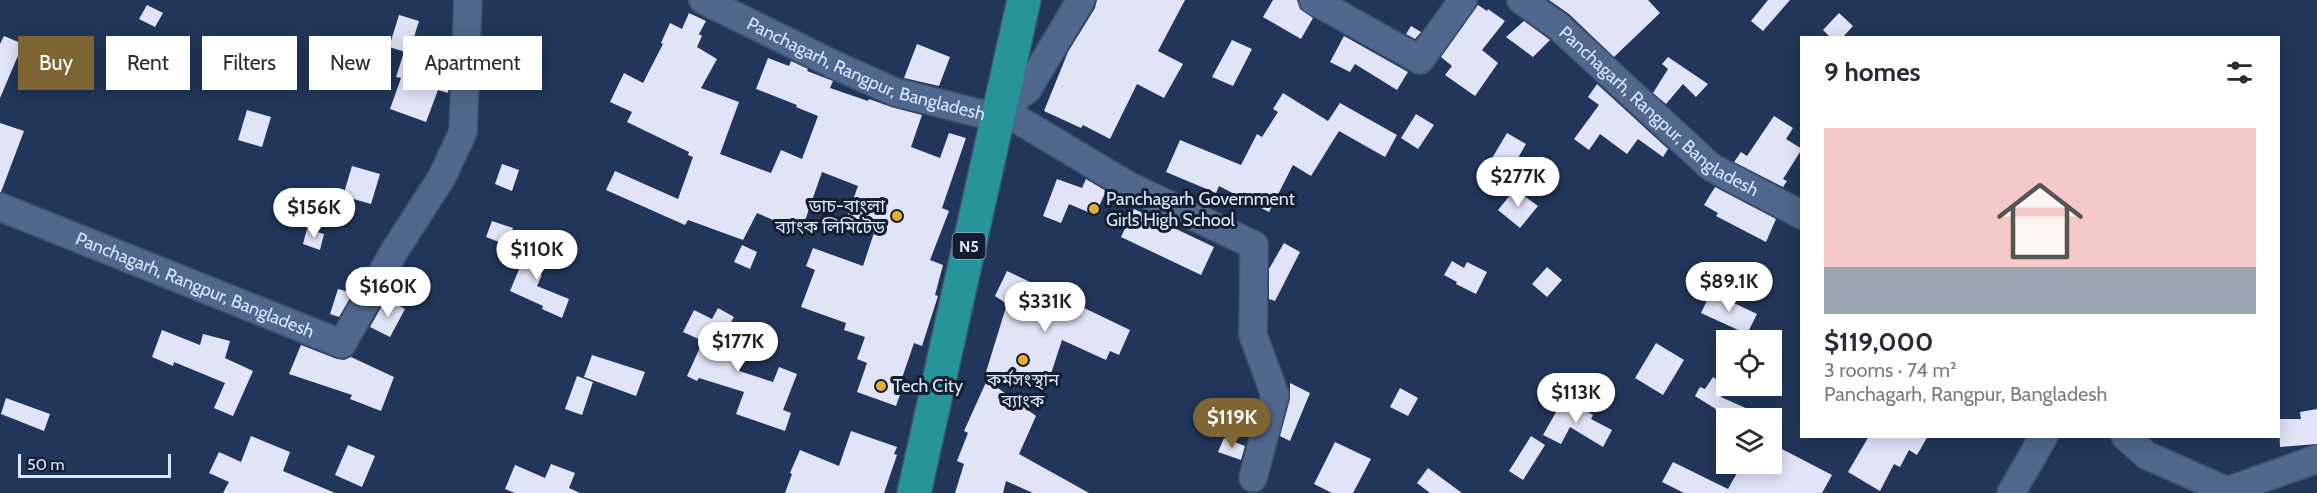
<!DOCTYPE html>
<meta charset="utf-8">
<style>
body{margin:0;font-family:Cabin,"Noto Sans Bengali",sans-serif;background:#f2f2f3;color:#2b2b33;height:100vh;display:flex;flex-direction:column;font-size:22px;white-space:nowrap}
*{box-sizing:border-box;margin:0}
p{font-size:20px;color:#7c7c81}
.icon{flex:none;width:33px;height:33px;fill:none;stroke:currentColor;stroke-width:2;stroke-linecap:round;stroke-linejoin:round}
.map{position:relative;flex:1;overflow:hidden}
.side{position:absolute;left:1800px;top:36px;width:480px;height:402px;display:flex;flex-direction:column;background:#fff;border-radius:0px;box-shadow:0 3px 15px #0003}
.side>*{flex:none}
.banner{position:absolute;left:18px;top:36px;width:570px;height:54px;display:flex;gap:12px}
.fabs{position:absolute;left:1716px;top:330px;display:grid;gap:12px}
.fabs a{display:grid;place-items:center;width:66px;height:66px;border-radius:0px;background:#fff;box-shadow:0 3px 15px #0003;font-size:30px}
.scale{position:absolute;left:18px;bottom:15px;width:153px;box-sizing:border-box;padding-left:6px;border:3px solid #d9e7fd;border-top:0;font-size:16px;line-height:21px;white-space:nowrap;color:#d9e7fd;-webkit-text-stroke:4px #151e2e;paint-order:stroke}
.price{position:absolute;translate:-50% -51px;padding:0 14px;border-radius:21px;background:#fff;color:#222;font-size:20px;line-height:39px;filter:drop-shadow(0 2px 3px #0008)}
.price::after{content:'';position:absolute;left:50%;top:36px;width:18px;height:14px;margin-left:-9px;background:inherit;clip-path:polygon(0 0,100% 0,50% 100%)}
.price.active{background:#806534;color:#fff}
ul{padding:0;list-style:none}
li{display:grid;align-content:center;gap:12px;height:318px;padding:0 24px}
li span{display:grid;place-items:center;height:186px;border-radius:0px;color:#555}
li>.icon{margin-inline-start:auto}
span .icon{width:108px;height:108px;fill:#fffc;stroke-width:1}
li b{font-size:26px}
h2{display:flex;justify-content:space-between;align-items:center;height:72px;padding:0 24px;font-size:26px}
.tag{padding:0 21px;border-radius:0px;background:#fff;box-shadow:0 3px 15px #0003;font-size:21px;line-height:54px}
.tag.active{background:#806534;color:#fff}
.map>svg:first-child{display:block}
</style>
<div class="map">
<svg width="2317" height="493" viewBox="0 0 2317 493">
<rect width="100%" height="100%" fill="#21365a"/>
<!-- building -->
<path fill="#e1e3f7" d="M1097 0H1185L1158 51 1183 64 1164 98 1137 84 1110 139 1083 125 1081 128 1044 111 1068 52 1095 8Z
M1273 0H1297L1300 9 1313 18 1301 39 1263 17Z
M1549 0H1648L1660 13 1614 57 1569 14Z
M1768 0H1790L1763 31 1751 21Z
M147 5 163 13 155 27 139 19Z
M1478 5 1487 11 1488 9 1505 21 1482 50 1498 63 1475 96 1445 75 1452 66 1441 57Z
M689 13 706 21 699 34 702 36 697 47 717 59 701 88 739 102 720 154 771 173 781 150 802 159 818 116 796 107 797 105 756 89 768 58 789 66 791 61 808 69 807 71 833 81 830 88 868 101 869 99 891 107 922 115 911 147 940 158 949 133 966 138 942 208 949 211 930 260 943 265 935 295 938 296 922 346 914 343 902 378 905 380 896 406 857 392 867 363 857 359 865 337 844 330 846 323 801 307 815 270 806 266 813 248 863 266 874 233 845 222 858 186 822 172 802 229 781 221 780 223 757 213 743 240 688 220 685 225 606 190 615 171 678 199 693 157 688 155 689 152 627 122 632 112 610 102 624 73 643 83 663 44 661 43 670 23 682 29Z
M1839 13 1853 26 1842 38H1831L1823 30Z
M399 15 419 21 409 53 389 47Z
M1524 21 1550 40 1533 57 1506 37Z
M1411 26 1421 32 1415 39 1406 34Z
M4 36 23 44 0 98V44Z
M1344 36 1408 72 1397 90 1355 64 1350 72 1330 62Z
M1232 40 1252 49 1233 86 1212 77Z
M917 44 950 57 939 86 904 78Z
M404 52 450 67 448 93 438 90 426 122 390 109 401 78 396 77Z
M1668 57 1708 84 1696 97 1683 84 1666 104 1653 93 1668 69 1662 64Z
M1597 84 1668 149 1663 157 1638 139 1627 154 1600 134 1589 150 1574 139 1599 105 1588 97Z
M1283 93 1328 121 1340 103 1397 135 1385 157 1339 131 1311 176 1293 165 1269 212 1219 186 1216 193 1166 172 1180 140 1241 165 1257 134 1262 137 1278 112 1273 109Z
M247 110 271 117 262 147 238 140Z
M1416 114 1434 125 1418 149 1401 138Z
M1774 116 1793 128 1786 139 1802 149 1783 179 1787 181 1783 187 1734 162 1741 152 1747 156Z
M0 123 24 131 1 192H0Z
M1507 133 1526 144 1510 172 1491 160Z
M502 164 519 170 512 191 495 184Z
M352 166 380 174 371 204 343 196Z
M1057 179 1082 188 1086 179 1106 191 1095 215 1069 204 1061 223 1043 216Z
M1715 187 1776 219 1766 242 1716 216 1718 213 1704 205Z
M1515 189 1538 206 1520 228 1498 210Z
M1134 209 1214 247 1201 275 1121 237Z
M492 221 513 228 507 245 486 237Z
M307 229 324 234 320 250 303 244Z
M534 233 546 238 535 271 542 275 537 286 569 299 562 318 542 309 543 306 510 291Z
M1284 243 1300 252 1275 301 1269 299V269Z
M742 245 757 252 750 269 734 262Z
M1452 261 1464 268 1467 262 1487 272 1476 294 1456 284 1457 282 1444 275Z
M1547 267 1562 280 1547 297 1532 284Z
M1007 271 1130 330 1119 355 1110 351 1106 360 1062 340 1045 392 986 372 1007 304 995 296Z
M338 289 353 293 339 317 330 314Z
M1711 292 1757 314 1747 334 1701 313Z
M389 300 405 309 390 337 370 327 384 302 388 303Z
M718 308 734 317 715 350 740 360 736 370 773 382 779 367 797 374 783 410 791 413 785 431 736 414 744 392 699 378 697 381 687 376 703 341 683 332 694 310 712 319Z
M162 330 200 345 203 334 230 341 225 358 253 371 233 416 214 408 225 383 174 362 173 366 152 357Z
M1656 343 1684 360 1663 395 1635 378Z
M301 345 337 359 344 360 351 357 394 377 381 411 350 399 352 395 289 374Z
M592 355 645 372 636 396 584 377Z
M577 376 593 382 582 415 565 409Z
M1713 377 1728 387 1721 397 1768 418H1730L1695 396 1700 387 1705 389Z
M987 380 1036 416 1019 454 1089 493H1033L1006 481 1003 493H955L964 464 957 461 968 433 964 431Z
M1290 383 1310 393 1290 441 1280 436 1290 399Z
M1400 388 1418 398 1408 416 1390 407Z
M6 398 50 414 44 431 1 414Z
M1564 398 1593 415 1591 419 1612 430 1603 447 1570 427 1561 444 1543 435Z
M2317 409V444L2280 447 2279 419H2301L2300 412Z
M851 431 897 447 894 454 897 455 884 493H785L792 474 790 473 800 450 839 466Z
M251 436 290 452 283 471 335 493H223L229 482 209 473 219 452 241 462Z
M1531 436 1545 445 1523 480 1509 471Z
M1869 436H1928L1917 455 1909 450 1900 467 1894 464 1880 491 1848 472Z
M1224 438 1245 446 1241 460 1218 452Z
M1335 442 1371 459 1353 493H1332L1314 484Z
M1772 444 1832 475 1822 493H1684L1662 482 1673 462 1728 489 1742 464H1772Z
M348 445 375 456 362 487 335 475Z
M551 464 575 473 569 488 580 493H515L505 489 515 465 545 478Z
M1428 468 1462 493H1430L1417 483Z"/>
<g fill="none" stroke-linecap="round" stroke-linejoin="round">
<!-- minor casing -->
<g stroke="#3f5270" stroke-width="30">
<g id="minor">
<path id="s1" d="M703 0 837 66 895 92 986 115 1000 109 1027 90 1081 0"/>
<path d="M1313 0 1420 60 1463 0"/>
<path id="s2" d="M1521 0 1558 26 1711 167 1802 215"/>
<path d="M1000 109 1129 186 1254 245 1253 335 1275 395 1253 478"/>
<path id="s3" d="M0 207 342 344 395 250 442 177 463 132 468 0"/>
<path d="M2125 436 2146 455 2227 491 2317 459"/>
<path d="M2011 493 2044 436"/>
</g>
</g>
<!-- highway casing -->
<g stroke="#3f5270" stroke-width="36">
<path id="highway" d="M914 493 1024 0"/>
</g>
<!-- minor -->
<use href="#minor" stroke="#50678e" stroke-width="27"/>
<!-- highway -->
<use href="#highway" stroke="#26959b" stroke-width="33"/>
</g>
<!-- markers -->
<g fill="#e7ac36" stroke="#151e2e" stroke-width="2">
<circle cx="1094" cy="209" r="6"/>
<circle cx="897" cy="216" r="6"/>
<circle cx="1023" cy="360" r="6"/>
<circle cx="881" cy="386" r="6"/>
</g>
<g text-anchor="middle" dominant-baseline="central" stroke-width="6" stroke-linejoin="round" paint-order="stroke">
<!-- shield labels -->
<rect fill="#151e2e" stroke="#9eabbf" stroke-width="1.5" x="952.5" y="233" width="33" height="26" rx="4.5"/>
<g font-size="16" font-weight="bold" fill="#d9e7fd">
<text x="969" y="246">N5</text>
</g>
<!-- street labels -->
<g font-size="18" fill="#d9e7fd" stroke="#151e2e">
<text stroke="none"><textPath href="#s1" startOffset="178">Panchagarh, Rangpur, Bangladesh</textPath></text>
<text stroke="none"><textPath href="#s2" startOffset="178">Panchagarh, Rangpur, Bangladesh</textPath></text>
<text stroke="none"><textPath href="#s3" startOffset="210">Panchagarh, Rangpur, Bangladesh</textPath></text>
</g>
<!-- poi labels -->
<g font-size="18" fill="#d9e7fd" stroke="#151e2e" text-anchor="start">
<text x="1106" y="199">Panchagarh Government<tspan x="1106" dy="21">Girls High School</tspan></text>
<text x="885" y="206" text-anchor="end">ডাচ-বাংলা<tspan x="885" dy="21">ব্যাংক লিমিটেড</tspan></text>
<text x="1023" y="380" text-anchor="middle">কর্মসংস্থান<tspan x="1023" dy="21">ব্যাংক</tspan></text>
<text x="893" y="386">Tech City</text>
</g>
</g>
</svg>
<div class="fabs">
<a><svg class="icon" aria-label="locate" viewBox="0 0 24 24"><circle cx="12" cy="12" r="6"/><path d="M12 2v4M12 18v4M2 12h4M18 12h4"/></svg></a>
<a><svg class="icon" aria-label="layers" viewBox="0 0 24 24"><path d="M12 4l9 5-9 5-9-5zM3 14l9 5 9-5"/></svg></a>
</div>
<div class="scale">50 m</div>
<b class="price" style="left:1518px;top:208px">$277K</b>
<b class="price" style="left:314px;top:239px">$156K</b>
<b class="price" style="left:537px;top:281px">$110K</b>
<b class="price" style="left:1729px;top:313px">$89.1K</b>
<b class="price" style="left:388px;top:318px">$160K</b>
<b class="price" style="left:1045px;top:333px">$331K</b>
<b class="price" style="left:738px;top:373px">$177K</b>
<b class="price" style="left:1576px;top:424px">$113K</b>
<b class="price active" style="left:1232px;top:449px">$119K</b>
<div class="banner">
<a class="tag active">Buy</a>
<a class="tag">Rent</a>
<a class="tag">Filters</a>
<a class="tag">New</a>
<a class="tag">Apartment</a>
</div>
<section class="side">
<h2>9 homes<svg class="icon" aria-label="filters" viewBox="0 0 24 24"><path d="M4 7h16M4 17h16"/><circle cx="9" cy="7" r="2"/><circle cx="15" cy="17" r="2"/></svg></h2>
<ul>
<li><span style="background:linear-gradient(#f6c9c9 75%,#9aa5b1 0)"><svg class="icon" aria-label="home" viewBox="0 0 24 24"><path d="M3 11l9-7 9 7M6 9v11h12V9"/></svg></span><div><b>$119,000</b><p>3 rooms · 74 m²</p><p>Panchagarh, Rangpur, Bangladesh</p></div></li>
</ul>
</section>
</div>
